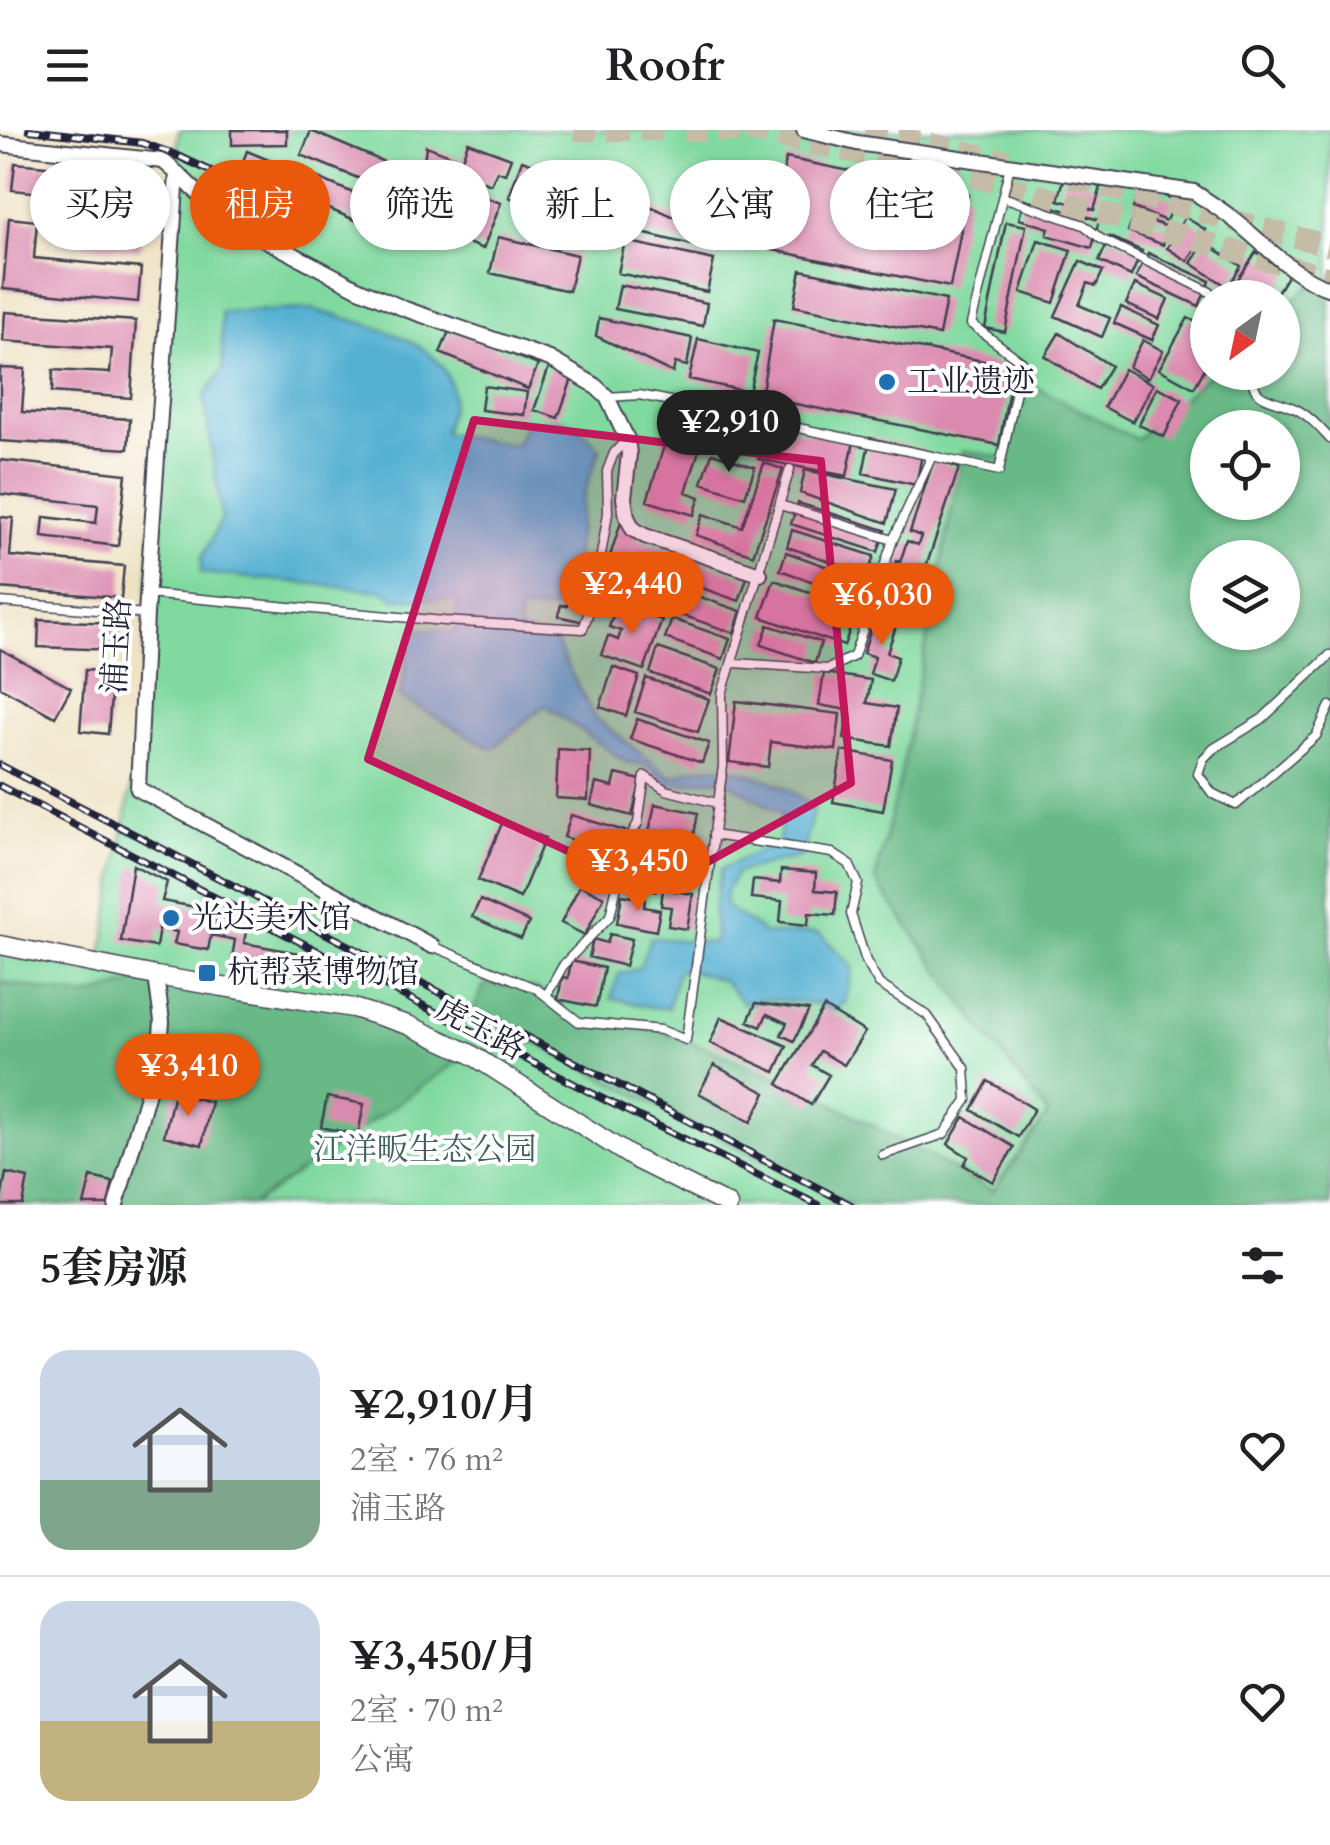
<!DOCTYPE html>
<html lang="zh">
<meta charset="utf-8">
<style>
body{margin:0;font-family:Cardo,"Noto Serif SC",serif;background:#f6f6f6;color:#202124;height:100vh;display:flex;flex-direction:column;font-size:38px;white-space:nowrap}
*{box-sizing:border-box;margin:0}
p{font-size:32px;color:#757577}
.icon{flex:none;width:55px;height:55px;fill:none;stroke:currentColor;stroke-width:2;stroke-linecap:round;stroke-linejoin:round}
.map{position:relative;height:1075px;overflow:hidden}
.side{display:flex;flex-direction:column;background:#fff;flex:1}
.side>*{flex:none}
.banner{position:absolute;left:30px;top:30px;width:1270px;height:90px;display:flex;gap:20px}
.needle{width:65px;rotate:213deg}
.controls{position:absolute;left:1190px;top:150px;display:grid;gap:20px}
.controls a{display:grid;place-items:center;width:110px;height:110px;border-radius:50%;background:#fff;box-shadow:0 2px 8px #0004;font-size:50px}
.price{position:absolute;translate:-50% -85px;padding:0 22px;border-radius:35px;background:#ea580c;color:#fff;font-size:32px;line-height:65px;filter:drop-shadow(0 2px 5px #0008)}
.price::after{content:'';position:absolute;left:50%;top:60px;width:30px;height:22px;margin-left:-15px;background:inherit;clip-path:polygon(0 0,100% 0,50% 100%)}
.price.selected{background:#222;color:#fff}
ul{padding:0;list-style:none}
li{display:flex;align-items:center;gap:30px;height:250px;padding:0 40px}
li+li{border-top:2px solid #e0e0e0}
li span{display:grid;place-items:center;flex:none;width:280px;height:200px;border-radius:30px;color:#555}
li>.icon{margin-inline-start:auto}
span .icon{width:120px;height:120px;fill:#fffc;stroke-width:1}
li b{font-size:42px}
h2{display:flex;justify-content:space-between;align-items:center;height:120px;padding:0 40px;font-size:42px}
.tag{padding:0 35px;border-radius:45px;background:#fff;box-shadow:0 2px 8px #0004;font-size:35px;line-height:90px}
.tag.selected{background:#ea580c;color:#fff}
header{display:flex;justify-content:space-between;align-items:center;height:130px;padding:0 40px;background:#fff;font-size:45px;font-weight:700}
.map>svg:first-child{display:block}
</style>
<header><svg class="icon" aria-label="menu" viewBox="0 0 24 24"><path d="M4 6h16M4 12h16M4 18h16"/></svg>Roofr<svg class="icon" aria-label="search" viewBox="0 0 24 24"><circle cx="10" cy="10" r="6"/><path d="M15 15l6 6"/></svg></header>
<div class="map">
<svg width="1330" height="1075" viewBox="0 0 1330 1075">
<rect width="100%" height="100%" fill="#fff"/>
<filter id="ink" filterUnits="userSpaceOnUse"><feTurbulence type="fractalNoise" baseFrequency=".01" numOctaves="2"/><feDisplacementMap in="SourceGraphic" scale="20" xChannelSelector="R" yChannelSelector="G"/><feConvolveMatrix kernelMatrix="1 2 1 2 8 2 1 2 1" color-interpolation-filters="sRGB"/></filter>
<filter id="wash" filterUnits="userSpaceOnUse"><feTurbulence type="fractalNoise" baseFrequency=".0048" numOctaves="4" result="noise"/><feDisplacementMap in="SourceGraphic" scale="40" xChannelSelector="R" yChannelSelector="G"/><feGaussianBlur stdDeviation="2.25" result="paint"/><feColorMatrix in="noise" values="0 0 0 0 0 0 0 0 0 0 0 0 0 0 0 0 0 1.4 0 .05"/><feComposite in="paint" operator="in"/></filter>
<g filter="url(#wash)">
<rect width="100%" height="100%" fill="#eee2c3"/>
<!-- green -->
<path fill="#80d99f" stroke="#517e6d" stroke-width="2.5" fill-rule="evenodd" d="M179 0H1330V1075H0V822L99 843 138 615 173 53ZM1208 168H1282V242H1208ZM1208 298H1282V372H1208ZM1208 428H1282V502H1208Z"/>
<!-- forest -->
<path fill="#68b986" stroke="#456e60" stroke-width="2.5" fill-rule="evenodd" d="M1313 153 1330 159V1075H851L473 881 485 854 537 859 579 892 661 900 802 957 993 1061 1048 984 969 882 875 750 900 649 963 321 1005 328 1024 251 1136 309 1211 243 1282 242 1283 180ZM1208 298H1282V372H1208ZM1208 428H1282V502H1208Z
M156 846 353 878 469 923 252 1075H0V852L85 867Z"/>
<!-- water -->
<path fill="#54b0d2" stroke="#3b6986" stroke-width="2.5" d="M312 179C356 193 449 207 452 264 453 276 446 291 444 303L516 315 525 295C562 283 575 291 600 319 595 334 588 349 584 365 574 404 581 446 554 479L519 481V500L555 512 594 587 671 647C683 643 698 636 710 637 746 639 788 654 814 678L802 726 737 742 726 761 725 776 766 804 819 803 853 837 845 873 835 880 818 874 768 869 743 873 724 851 683 838 677 843 668 878C648 879 631 871 611 868L619 844 640 838 650 808 715 813 714 778 721 739 779 712 782 684 727 651 710 649 669 655 646 635 626 632 545 575 492 619 400 567 413 499 455 502 457 469H395L385 461 201 443 202 427 222 389 204 267 223 239 221 182Z"/>
<g id="blocks">
<!-- building -->
<path fill="#db8aaf" d="M232 0H287V14L232 15Z
M311 1 389 34 380 57 301 25Z
M468 12 511 28 505 44 497 41 491 55 457 42Z
M426 16 457 28 452 42 424 32Z
M247 21 307 46 298 69 238 44Z
M786 28 968 65 950 157 768 119Z
M522 30 601 58 593 81 539 61 534 77 509 67Z
M15 33 147 46 140 120 61 112 63 86 119 91 121 71 12 60Z
M413 40 501 73 483 119 402 88 412 61 406 59Z
M1065 46 1101 57 1094 80 1058 70Z
M318 48 386 77 376 99 308 70Z
M1141 57 1174 70 1166 91 1133 78Z
M610 58 721 108 718 121 599 93Z
M1024 69 1099 90 1092 118 1047 105 1049 98 1019 89Z
M1135 85 1170 98 1163 115 1128 101Z
M1185 87 1206 100 1188 131 1167 118Z
M9 88 37 91 34 128 141 138 138 172 3 159Z
M1006 92 1026 96 1005 202 985 198Z
M498 107 577 125 569 161 490 143Z
M1110 107 1142 121 1131 146 1099 131Z
M1038 110 1071 120 1054 173 1021 162Z
M625 111 714 130 707 162 618 143Z
M1205 112 1241 136 1228 157 1191 133Z
M1256 122 1289 143 1276 164 1266 158 1263 163 1251 155 1245 165 1233 157Z
M1148 123 1210 151 1199 176 1136 147Z
M1080 131 1103 141 1096 156 1088 153 1079 175 1110 188 1102 207 1055 186Z
M801 140 946 170 939 205 794 176Z
M1135 154 1168 169 1159 189 1126 174Z
M620 155 707 173 703 196 615 179Z
M1121 177 1159 195 1152 210 1114 193Z
M5 182 136 191 131 268 52 262 53 240 110 243 112 219 3 211Z
M599 188 692 208 687 236 675 233 673 243 596 206Z
M1188 188 1208 198V233L1194 258 1159 239Z
M774 189 1013 237 999 315 761 267Z
M450 199 538 235 528 259 440 223Z
M1059 203 1111 236 1097 259 1045 226Z
M698 209 758 223 749 262 689 249Z
M1143 210 1163 221 1148 248 1129 237Z
M549 237 573 246 558 288 534 280Z
M0 238 25 239 22 282 130 289 128 319 0 311Z
M1124 239 1153 254 1133 292 1104 277Z
M484 256 527 262 524 285 481 280Z
M1157 257 1182 269 1164 307 1139 295Z
M676 277 709 288 686 362 700 367 694 385 647 371Z
M765 293 854 311 847 346 758 329Z
M870 308 923 320 916 355 863 343Z
M712 323 755 337 745 367 702 353Z
M934 329 959 338 925 440 936 444 921 493 881 481 896 431 900 432 907 411 918 415 921 406 910 402Z
M0 330 126 344 118 416 42 407 44 387 96 393 98 375 0 364Z
M764 333 783 339 753 425 696 405 703 384 742 397Z
M805 340 896 359 887 393 800 363Z
M798 373 885 400 878 422 791 394Z
M0 387 13 388 10 426 124 436 121 468 0 458Z
M621 392 639 398 635 409 747 448 739 471 610 426Z
M792 400 874 426 868 444 787 417Z
M786 422 867 451 861 469 780 440Z
M612 437 741 481 734 503 605 459Z
M574 445 594 449 584 492 558 486 561 475 567 476Z
M774 450 857 478 844 516 761 487Z
M617 474 662 490 644 540 601 525 608 506 618 510 621 501 609 497Z
M875 486 897 493 887 523 898 527 891 551 870 544 875 527 863 523Z
M672 489 730 509 723 529 665 508Z
M39 490 116 493 115 520 38 517Z
M768 495 821 512 815 533 761 515Z
M658 518 720 539 711 564 650 543Z
M0 519 71 558 55 587 0 557Z
M613 537 639 546 626 586 600 577Z
M85 540 113 542 108 604 80 601Z
M824 543 871 550 867 573 897 578 891 616 844 609 848 580 819 575Z
M646 548 709 569 698 602 635 582Z
M736 571 840 584 836 620 771 612 768 637 729 632Z
M637 589 709 613 702 633 630 609Z
M558 619 590 621 588 670 556 668Z
M842 621 892 630 883 681 833 672Z
M616 644 641 650 632 686 591 675 596 653 613 657Z
M655 674 698 683 694 705 669 700 667 711 648 707Z
M571 685 625 701 609 755 583 747 592 716 564 707Z
M503 691 545 708 520 768 478 750Z
M631 717 644 719 640 740 651 742 647 761 624 757Z
M675 720 698 725 691 757 655 750 658 734 672 737Z
M133 735 167 752 162 771 218 781 216 795 246 801 244 813 304 824 301 841 232 828 235 810 211 805 208 820 174 814 177 802 159 798 156 817 121 811Z
M781 740 816 743 815 760 837 762 835 785 809 783 808 795 780 792 782 771 751 768 753 750 780 753Z
M580 755 604 767 585 805 561 793Z
M663 759 693 764 687 799 668 796 671 777 661 776Z
M622 765 645 769 644 777 660 780 656 801 617 793Z
M480 770 529 792 521 809 472 787Z
M610 804 632 809 625 836 589 827 593 809 607 813Z
M571 831 604 838 596 877 558 869 562 847 568 848Z
M756 873 809 880 794 911 781 905 787 893 767 884 761 897 748 891Z
M824 877 865 902 844 935 820 921 812 935 829 945 811 975 778 954Z
M721 887 787 916 775 942 710 913Z
M714 935 766 963 751 992 699 963Z
M988 951 1034 979 1018 1007 972 980Z
M174 963 211 972 202 1015 164 1006Z
M327 967 364 974 358 1005 321 997Z
M964 987 1014 1017 993 1052 964 1035 968 1027 948 1014Z
M6 1043 28 1048 23 1075H0Z
M91 1047 113 1052 108 1075H84Z"/>
</g>
</g>
<g filter="url(#ink)">
<use href="#blocks" fill-opacity="0" stroke="#413f4f" stroke-width="2.5"/>
<g fill="none" stroke-linecap="round" stroke-linejoin="round">
<!-- trunk-tunnel -->
<path stroke="#c5bca8" stroke-width="22" stroke-dasharray="22 11" stroke-linecap="butt" d="M574 0H670
M685 0 759 2
M746 0 975 47 1330 148
M865 0 1008 31
M1072 48 1330 116"/>
<!-- service casing -->
<g stroke="#413f4f" stroke-width="11">
<path id="service" d="M1003 67 1084 95 1101 109 1210 162 1215 168
M1249 242C1257 273 1266 266 1291 277 1306 282 1320 298 1330 309
M607 267 639 265 660 269 932 326
M780 375 893 410
M147 464 444 491 583 499 594 467 608 383 607 341 614 323 627 309
M0 472 146 484
M1330 525 1262 589 1213 619 1203 629 1198 644 1212 663 1236 675 1316 606 1330 576
M734 533 828 539 854 526 893 410 932 326 999 341 1022 232 971 194 1010 36
M713 705 832 723 849 734 858 753 851 784 866 831 879 854 927 885 965 938 967 970 944 1004 883 1025
M432 816 537 859 579 892 661 900 686 910 723 636 722 564 790 339
M546 866 564 834 610 786 627 713 638 693 645 646 666 660 717 673"/>
</g>
<!-- minor casing -->
<g stroke="#413f4f" stroke-width="18">
<path id="minor" d="M804 0 857 13 1194 62C1207 71 1221 79 1233 89 1265 114 1291 145 1330 159
M0 14 163 31 177 43 146 484 138 659 432 816
M177 43 224 88 357 158 405 179 550 229 593 254 607 267 627 309 629 324 624 368 627 387 633 399 645 406 760 444
M116 1075 160 919 162 891 156 846"/>
</g>
<!-- tertiary casing -->
<g stroke="#413f4f" stroke-width="21">
<path id="tertiary" d="M0 815 156 846 353 878 408 895 469 923 635 1029 728 1075"/>
</g>
<!-- service -->
<use href="#service" stroke="#fff" stroke-width="8"/>
<!-- minor -->
<use href="#minor" stroke="#fff" stroke-width="14"/>
<!-- tertiary -->
<use href="#tertiary" stroke="#fff" stroke-width="18"/>
<!-- rail casing -->
<g stroke="#22223b" stroke-width="8">
<path id="rail" d="M29 0 142 13 174 24 217 44
M0 635 851 1075
M0 656 601 968 818 1075"/>
</g>
<!-- rail -->
<use href="#rail" stroke="#fff" stroke-width="4" stroke-dasharray="11" stroke-linecap="butt"/>
</g>
</g>
<!-- marked area -->
<path fill="#c2185b" fill-opacity="0.2" stroke="#c2185b" stroke-width="8" stroke-linejoin="round" d="M474 290 821 331 851 653 655 761 368 629Z"/>
<!-- markers -->
<g fill="#1f6fb2" stroke="#fff" stroke-width="4">
<circle cx="887" cy="252" r="10"/>
<circle cx="171" cy="788" r="10"/>
<rect x="197" y="833" width="20" height="20" rx="5"/>
</g>
<g text-anchor="middle" dominant-baseline="central" stroke-width="8" stroke-linejoin="round" paint-order="stroke">
<!-- poi labels -->
<g font-size="32" fill="#22223b" stroke="#fff" text-anchor="start">
<text x="907" y="252">工业遗迹</text>
<text x="191" y="788">光达美术馆</text>
<text x="227" y="843">杭帮菜博物馆</text>
</g>
<!-- street labels -->
<g font-size="32" fill="#22223b" stroke="#fff">
<text transform="translate(117 516) rotate(-87)">浦玉路</text>
<text transform="translate(480 899) rotate(28)">虎玉路</text>
</g>
<!-- park labels -->
<g font-size="32" fill="#43625e" stroke="#fff">
<text x="425" y="1020">江洋畈生态公园</text>
</g>
</g>
</svg>
<div class="controls">
<a><svg class="needle" viewBox="-14 -14 28 28"><path d="M0-13l5 13h-10z" fill="#e53935"/><path d="M0 13l5-13h-10z" fill="#757577"/></svg></a>
<a><svg class="icon" aria-label="locate" viewBox="0 0 24 24"><circle cx="12" cy="12" r="6"/><path d="M12 2v4M12 18v4M2 12h4M18 12h4"/></svg></a>
<a><svg class="icon" aria-label="layers" viewBox="0 0 24 24"><path d="M12 4l9 5-9 5-9-5zM3 14l9 5 9-5"/></svg></a>
</div>
<b class="price selected" style="left:729px;top:345px">¥2,910</b>
<b class="price" style="left:632px;top:507px">¥2,440</b>
<b class="price" style="left:882px;top:518px">¥6,030</b>
<b class="price" style="left:638px;top:784px">¥3,450</b>
<b class="price" style="left:188px;top:989px">¥3,410</b>
<div class="banner">
<a class="tag">买房</a>
<a class="tag selected">租房</a>
<a class="tag">筛选</a>
<a class="tag">新上</a>
<a class="tag">公寓</a>
<a class="tag">住宅</a>
</div>
</div>
<section class="side">
<h2>5套房源<svg class="icon" aria-label="filters" viewBox="0 0 24 24"><path d="M4 7h16M4 17h16"/><circle cx="9" cy="7" r="2"/><circle cx="15" cy="17" r="2"/></svg></h2>
<ul>
<li><span style="background:linear-gradient(#c9d6e8 65%,#7fa58c 0)"><svg class="icon" aria-label="home" viewBox="0 0 24 24"><path d="M3 11l9-7 9 7M6 9v11h12V9"/></svg></span><div><b>¥2,910/月</b><p>2室 · 76 m²</p><p>浦玉路</p></div><svg class="icon" aria-label="heart" viewBox="0 0 24 24"><path d="M12 20l-8-8c-3-5 5-10 8-4 3-6 11-1 8 4z"/></svg></li>
<li><span style="background:linear-gradient(#c9d6e8 60%,#c2b280 0)"><svg class="icon" aria-label="home" viewBox="0 0 24 24"><path d="M3 11l9-7 9 7M6 9v11h12V9"/></svg></span><div><b>¥3,450/月</b><p>2室 · 70 m²</p><p>公寓</p></div><svg class="icon" aria-label="heart" viewBox="0 0 24 24"><path d="M12 20l-8-8c-3-5 5-10 8-4 3-6 11-1 8 4z"/></svg></li>
</ul>
</section>
